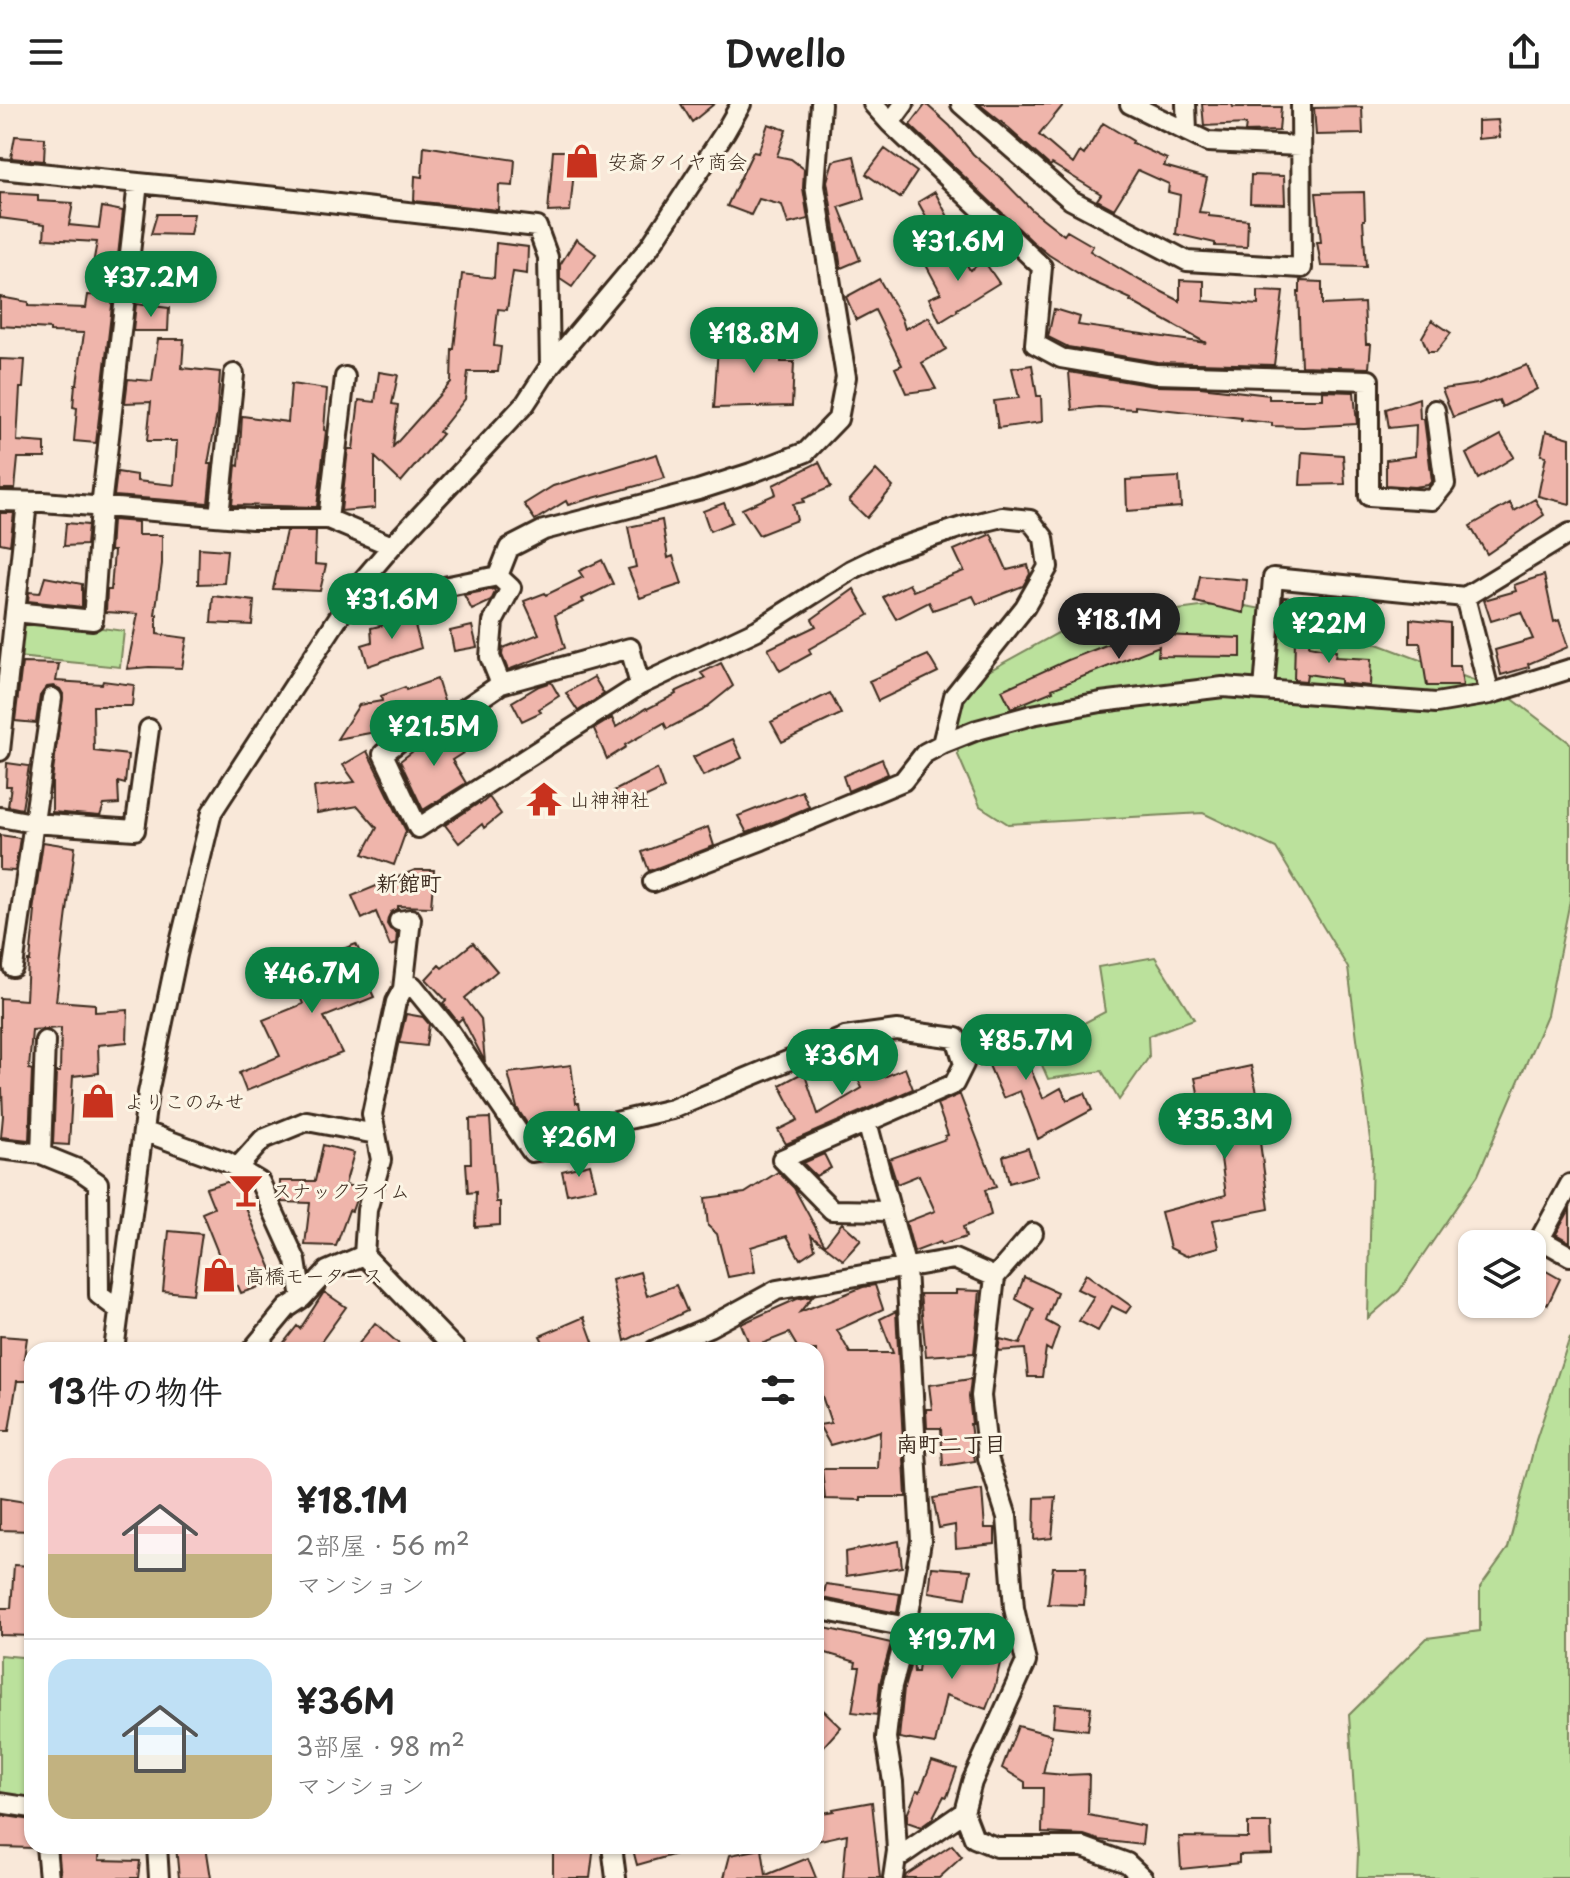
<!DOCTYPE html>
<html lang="ja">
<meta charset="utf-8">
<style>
body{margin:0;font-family:"Playpen Sans","Klee One",sans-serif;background:#f6f6f6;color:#222;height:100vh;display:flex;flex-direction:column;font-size:30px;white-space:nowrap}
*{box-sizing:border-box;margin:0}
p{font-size:26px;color:#767676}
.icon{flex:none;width:44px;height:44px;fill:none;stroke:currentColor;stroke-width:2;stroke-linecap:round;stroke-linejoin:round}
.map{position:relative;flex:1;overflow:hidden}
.sheet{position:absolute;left:24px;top:1238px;width:800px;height:512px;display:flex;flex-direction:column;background:#fff;border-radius:24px;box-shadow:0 2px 6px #0004}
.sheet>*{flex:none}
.fabs{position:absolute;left:1458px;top:1126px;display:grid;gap:16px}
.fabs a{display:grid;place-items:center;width:88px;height:88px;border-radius:16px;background:#fff;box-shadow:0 2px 6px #0004;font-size:40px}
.price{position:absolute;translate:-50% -68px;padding:0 18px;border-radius:28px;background:#0b8043;color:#fff;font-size:26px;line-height:52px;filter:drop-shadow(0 2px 4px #0008)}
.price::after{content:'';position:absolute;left:50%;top:48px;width:24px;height:18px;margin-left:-12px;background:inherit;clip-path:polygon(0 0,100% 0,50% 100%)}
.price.current{background:#222;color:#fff}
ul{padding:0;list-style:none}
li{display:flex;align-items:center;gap:24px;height:200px;padding:0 24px}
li+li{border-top:2px solid #e0e0e0}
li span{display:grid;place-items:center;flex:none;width:224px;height:160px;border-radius:24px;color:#555}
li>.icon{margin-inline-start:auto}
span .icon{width:96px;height:96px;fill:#fffc;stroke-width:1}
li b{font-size:34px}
h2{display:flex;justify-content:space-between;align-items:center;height:96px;padding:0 24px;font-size:34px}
header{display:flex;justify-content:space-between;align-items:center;height:104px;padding:0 24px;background:#fff;font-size:36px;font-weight:600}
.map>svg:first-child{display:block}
</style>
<header><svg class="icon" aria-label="menu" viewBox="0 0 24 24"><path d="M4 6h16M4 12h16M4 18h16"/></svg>Dwello<svg class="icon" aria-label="share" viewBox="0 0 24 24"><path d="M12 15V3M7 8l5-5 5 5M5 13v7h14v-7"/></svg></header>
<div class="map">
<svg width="1570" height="1774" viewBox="0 0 1570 1774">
<rect width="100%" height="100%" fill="#f9e8d9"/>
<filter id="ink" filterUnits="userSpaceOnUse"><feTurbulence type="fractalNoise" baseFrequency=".0125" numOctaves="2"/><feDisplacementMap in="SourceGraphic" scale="16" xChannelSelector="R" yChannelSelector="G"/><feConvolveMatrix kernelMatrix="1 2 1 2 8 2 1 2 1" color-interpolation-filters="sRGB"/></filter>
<g filter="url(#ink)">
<!-- green -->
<path fill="#bbe19c" stroke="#7b865d" stroke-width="2" d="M1230 499 1309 514 1502 587 1570 639V797L1547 911 1478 1071 1399 1187 1368 1214 1372 1051 1348 864 1276 744 1203 709 1008 720 980 702 958 651 954 586 1074 520Z
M22 513 124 527 120 563 17 553Z
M1155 853 1194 915 1148 932 1149 953 1119 996 1102 967 1048 975 1035 945 1105 908 1098 863Z
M1570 1233V1774H1357L1358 1748 1349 1611 1427 1534 1480 1527V1483L1508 1444 1536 1336Z
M0 1551 32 1554V1704L0 1699Z"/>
<!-- building -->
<path fill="#efb5ab" stroke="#3b2a1e" stroke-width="2" d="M681 0H714L692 18Z
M926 0 950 22 973 50 1002 75 1032 106 1064 131 1067 127 1093 142 1090 147 1141 177 1180 197V176L1204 177V197L1258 201V187L1283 188 1274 261 1157 258 1068 243 1048 233 1054 205 1080 213 1078 221 1206 239 1130 197 1131 195 1089 176 1049 151 1033 138 910 21Z
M979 0H1064L1039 31 1073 60 1080 48 1084 51 1103 19 1133 37 1132 39 1167 55 1164 62 1207 74 1199 108 1209 109V112L1248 116 1247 143 1215 142V139L1176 130 1180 91 1168 88 1169 80 1138 66 1114 105 1097 96 1101 90 1052 60 1050 62 1010 26V25Z
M1202 0H1232L1233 3H1281L1279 27 1245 28 1246 20 1204 22Z
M1362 3 1363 30 1316 31 1314 4Z
M1498 16 1500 33 1478 35V17Z
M768 20 786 26 777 52 791 55 804 65 803 84 808 115 788 120 782 101 759 95 751 111 727 102 753 48 758 49Z
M15 32 45 34 44 57 11 54Z
M424 42 515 56 513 82 499 81 498 106 414 97 415 72 422 73Z
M885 45 917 68 900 94 866 70Z
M553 47H576L570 107 548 108Z
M854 52 864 95 839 103 860 156 841 164 827 77 833 57Z
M1251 71 1284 72 1285 100 1250 99Z
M935 88 957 130 941 139 918 98Z
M1364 88 1365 116H1363L1366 163 1321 162 1317 138H1321L1316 89Z
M0 89 38 91V97L73 99 69 121 99 124 102 103 123 107 117 161 93 160 97 138 44 135 45 120 0 114Z
M157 110H194L190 131 151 130Z
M576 135 596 150 572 183 560 175V161Z
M496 139 528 143 527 170 513 168 507 206 498 205 494 242 501 243 498 268H468L465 295 439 328 442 330 401 378 375 353V404L341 407 348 345H353L359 296 375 298 379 268 398 271 392 300 398 301 393 343 451 278 452 245H454L462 170 494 174Z
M957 144 970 166 984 157 999 179 957 205 958 207 940 218 929 194 941 189 926 161Z
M163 165 194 168 190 195 162 190Z
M879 175 902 215 905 225 929 213 946 245 922 259 936 285 906 289 895 264 902 261 875 206 856 216 846 193Z
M1300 177 1322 178V201L1364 199 1366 240H1371L1369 264 1301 262 1298 188H1300Z
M88 191 113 193 96 339 74 337 77 304 73 303 75 280H77L84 229 50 228V225L0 222V193L28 198V202L86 204Z
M136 200 169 204 168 227H133Z
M1432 216 1451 229 1436 248H1428L1422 233Z
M782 223 781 258H794L792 302 714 304 718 242 761 244 762 224Z
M158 235H184L182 264 220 268 217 310 208 360H212L208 399 114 392 117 368 137 371V377L174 381 177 337H147L151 298 125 299 128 275 152 277Z
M0 255 25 256 23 284H20L17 337 45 339V354H18L15 385H0Z
M1032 261 1037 292H1041L1042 318 998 324 994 297 1019 294 1012 264Z
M1527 261 1537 285 1502 303 1499 296 1453 313 1442 285 1478 280Z
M1069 268 1154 282 1200 283 1269 291V295H1323V287L1354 288 1357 320 1303 323 1272 322V319L1241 316V314L1135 302V305L1098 303 1072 306Z
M291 280 327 285 324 326 326 327 317 403 232 401 236 361 239 362 242 312 288 318Z
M1419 294 1420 315H1424L1432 377 1428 381 1414 383 1386 381V356L1415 352 1416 321 1389 324 1386 305Z
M1546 327 1570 334V400L1538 392 1546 352 1541 351Z
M1501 331 1514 353 1478 375 1466 350Z
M1302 348 1343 351 1345 380 1300 381Z
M657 350 665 374 568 401 566 397 535 416 524 400 553 382Z
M819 358 831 383 803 395 804 398 793 400 797 416 759 431 742 405 776 390 773 381Z
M876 366 893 383 867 414 849 397Z
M1179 373 1181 403 1127 407 1126 376Z
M1535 395 1544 411 1487 450 1470 422 1510 399 1514 407Z
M724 399 732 418 710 427 703 407Z
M0 409H14L10 441 0 439Z
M112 416 138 418V431H162V460L155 511H157V530L187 534 182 564 149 563 127 565 138 510 106 508 107 486H111L114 447H110Z
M662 416 668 454 673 452 682 480 640 494 628 465 636 463 628 423Z
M66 419 88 421 86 441 64 442Z
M286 427H316L315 460 326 461 320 487 273 485Z
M991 430 1007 466 1028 461 1030 470 1023 482 977 500 973 492 933 506 929 498 896 515 883 493 909 480 913 487 964 467 954 446Z
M199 444 227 446 224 479 198 480Z
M602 456 613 480 582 495 584 498 555 511 565 544 508 566 502 551 503 544 539 530 524 497 545 489 546 491 583 473 579 467Z
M1544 471 1554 518 1559 516 1568 543 1528 560 1529 563 1501 571 1495 546 1533 535 1521 508 1491 517 1484 496 1516 487 1514 481Z
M1200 472 1247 476 1244 509 1195 498Z
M45 473 82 480V503L28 497 29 488 40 489Z
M494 485 495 488 491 497 472 506 464 491Z
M854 485 869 511 809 545 811 550 780 567 768 545 816 522 812 515Z
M213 492 254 497 252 521 211 519Z
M1284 493 1314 496 1311 523 1283 517Z
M413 514 421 544 368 562 362 541 372 538 371 524Z
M1410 515 1450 519V562H1460L1463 582H1427L1420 539H1410Z
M472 522 477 543 454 547 450 527Z
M1134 530 1241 534V553L1158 552 1159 542 1052 585 1053 587 1014 603 1011 604 1002 586 1068 556Z
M1295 535 1310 536 1309 542 1336 547 1335 553 1371 555 1370 582 1340 579V575L1307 570 1306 577 1294 576Z
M928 551 938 568 878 597 869 577Z
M22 559 59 560 56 577 102 580 103 577 134 581 132 602H93L94 647 128 651 125 680 118 678 119 700 104 701 100 712 52 708V676L63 590 60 585 54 582 47 583 40 592 36 619 15 617Z
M721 559 733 582 702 607 667 625 664 619 625 641 626 643 607 655 594 625 612 614 616 623 646 604 647 605 676 590 675 588 705 574 701 569Z
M594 573 604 590 578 607 566 589Z
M437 575 445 600 434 599 427 601 412 612 380 623 381 627 337 635 359 601 382 597 381 592 405 583 406 586Z
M551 578 559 592 539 605 541 608 522 617 512 598 539 582Z
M830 589 841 610 782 638 771 618Z
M437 623 447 624 463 649 452 656 466 679 423 706 400 657 433 632 431 628Z
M733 635 742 654 703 672 693 653Z
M367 647 406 727 394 761 363 750 377 724 358 702 317 709 314 683 355 678 343 661Z
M882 655 888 670 848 687 843 672Z
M7 659 29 662 22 705 8 702 11 682H6Z
M657 665 664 685 623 704 614 687Z
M802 687 809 703 747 729 738 712Z
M489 693 501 710 484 724 482 720 459 739 445 721 479 699 480 701Z
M708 723 714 742 649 767 642 748Z
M0 731 20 734 15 767 0 766Z
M43 738 75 743 56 897 95 900V908L128 906 127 938 98 941 99 969 73 972 69 1041 53 1040 56 968H60L61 924 32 926 29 965 32 966 29 1036 1 1033 3 1012 2 985H0V894L26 896 28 857H30L35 807H33Z
M415 766H434L431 803 398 802V805L391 808 388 814 387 820 390 825 397 829 396 840 390 842 376 808 362 815 352 792Z
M473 839 497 867 465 894 481 915 485 958 462 914 458 918 443 899 446 896 426 875 439 861 442 864Z
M356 840 363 855 357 857 374 893 324 913 342 949 246 987 239 969 280 952 263 916 303 900 289 865Z
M406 910 423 913 429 920 426 942 399 939Z
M1012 919 1021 962 1028 959 1043 994 1061 984 1067 996 1085 989 1092 1006 1038 1035 1020 987 1003 994 988 959 980 962 973 932Z
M869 942 884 973 905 964 913 985 786 1040 778 1026 798 1016 780 981 804 968 818 1010 862 984 849 954Z
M571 961 576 999H579L583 1021 548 1031 546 1021 530 1024 517 1004 508 969Z
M1251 962 1263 1015 1257 1016 1269 1105 1213 1116 1219 1143 1186 1152 1170 1144 1161 1108 1226 1091 1217 1025 1206 1027 1195 974Z
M958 991H960L996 1083 985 1086 991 1111 963 1123 966 1133 941 1141 940 1138 914 1148 906 1118 935 1107 919 1071 897 1080 889 1055 946 1035 945 1032 948 1031 937 1000Z
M490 1014 496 1098H500V1121L475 1123 476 1088 468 1089 466 1059H471L470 1015Z
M323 1041 354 1049 345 1081 360 1084 352 1107 349 1106 336 1142 305 1141 310 1099 282 1098 280 1092V1077H315Z
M1028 1044 1037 1071 1009 1079 1003 1052Z
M824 1050 831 1064 816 1072 803 1059Z
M590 1060 596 1084 567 1090 562 1067Z
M778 1068 794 1084 825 1141 842 1119 861 1136 843 1156 811 1131 815 1145 800 1155 787 1132 751 1143 755 1168 728 1173 717 1130 708 1122 705 1094 745 1089Z
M234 1076 277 1177 241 1189 238 1182 231 1181 202 1109 214 1104 206 1084Z
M1570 1105V1138L1556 1130Z
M169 1127 202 1130 193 1190 163 1187Z
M1532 1159 1560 1175 1548 1200 1532 1191Z
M640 1168 647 1192 676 1181 687 1207 625 1237 612 1176Z
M1086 1170 1131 1202 1126 1209 1112 1202 1098 1227 1079 1217 1094 1193 1077 1185Z
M1024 1173 1057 1188 1046 1217 1059 1224 1051 1247 1046 1244 1042 1273H1028L1025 1245 998 1247 1000 1235 1020 1240 1034 1205 1016 1195Z
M875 1181 883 1205 837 1226 850 1249H893L880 1215 896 1207 906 1393H861V1396L825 1395 822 1365H878L880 1327 830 1341 819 1321 831 1319 816 1274V1246H799L789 1229 751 1244 741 1220 797 1195 813 1192 800 1208 863 1183Z
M956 1186 980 1187 974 1249 926 1252 920 1190H956Z
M324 1188 346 1203 315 1246H278L297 1222 300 1225Z
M584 1213 596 1246H547L540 1232Z
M375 1219 406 1246H354Z
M0 1232 27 1234 24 1254 32 1255V1277H17L9 1327H0Z
M971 1275 969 1293 972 1320H970L975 1357 943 1362 941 1324H927L926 1305H932L929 1281Z
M982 1386 985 1424H995V1440L956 1444 955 1421 939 1424 933 1394Z
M1056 1393 1052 1434 1034 1436 1035 1394Z
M0 1394 32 1399V1427L0 1426Z
M899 1437 902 1463 846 1472 845 1448Z
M14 1461 32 1462V1532L0 1531V1504H11Z
M932 1463 971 1466 966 1494 929 1488Z
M1053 1463H1086L1084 1501 1048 1500Z
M826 1480 900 1490 897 1509 823 1494Z
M974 1513 1005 1519 1007 1527 995 1582 986 1605 946 1591 935 1640 899 1634 904 1584 913 1552 914 1568H918L920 1549 962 1559Z
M816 1522 891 1539 880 1579 877 1611 852 1608 860 1563H855L856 1558 816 1546Z
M816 1599 841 1623 816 1651Z
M1055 1600 1091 1603 1088 1626 1053 1622Z
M1018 1622 1052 1631 1043 1669 1065 1671 1089 1670 1088 1711 1144 1722 1142 1741 1099 1736 1084 1731 1042 1729 1043 1684H1025V1678L1002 1664Z
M932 1657 957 1665 947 1693 944 1692 932 1715 921 1723 907 1718V1711L917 1686 920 1687Z
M872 1698 880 1774H843L847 1730 816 1737V1710L834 1707 833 1705Z
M0 1711 32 1716V1744L0 1743Z
M1248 1719H1271L1272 1750 1239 1751V1759L1181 1765 1179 1733 1248 1734Z
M952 1741 962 1753 939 1774H905L906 1771Z
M58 1742H100L99 1756 140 1757 138 1774H61Z
M176 1742H206L211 1774H179Z
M553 1742H594L590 1774H553Z
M632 1742H689L690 1746 637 1761Z
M762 1745 766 1771 808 1754 816 1774H724L730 1751Z"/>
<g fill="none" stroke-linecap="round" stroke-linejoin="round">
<!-- minor casing -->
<g stroke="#3b2a1e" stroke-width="24">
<path id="minor" d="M873 0 890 19 1042 163 1035 240 1061 254 1156 270 1369 276V392L1432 396 1445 380 1435 306
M961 0 1071 96 1187 157 1302 164 1301 0
M1130 0 1208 38 1301 42
M1186 0 1187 28
M890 19 904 0
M0 65 286 94 537 123 548 153 550 262
M0 397 43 398 252 415H328L392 442
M219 412 234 270
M328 415 345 273
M498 472 509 444 544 426 698 386 751 369 806 348 838 315 846 273 815 82 821 0
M498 472 511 484 493 518 490 553 501 580 630 544 640 581
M363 476 388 486H429L498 472
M1465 493 1490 590
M15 508 93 516 101 403 138 79
M501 580 454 612 433 611 383 650 418 724 640 581 757 526 851 466 892 446 962 423 1002 413 1030 416 1044 434 1048 463 1025 503 954 592 942 640
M1264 586 1273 474 1465 493 1570 429
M0 647 27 398
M0 713 33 719 135 726 149 625
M653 778 762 736 903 677 925 649 942 640 977 626 1032 611 1101 598 1223 583 1436 599 1490 590 1570 565
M399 817 411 815 403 885 396 898 372 1010 381 1056 367 1106 364 1151 456 1246
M13 863 52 594
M403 885 413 882 448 925 532 1048 572 1041 607 1020 672 1005 845 933 897 926 956 934 964 960 954 980 782 1055 832 1106 891 1107
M867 1018 906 1164 921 1437 905 1534 892 1582 886 1634 893 1678 897 1747 893 1774
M143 1027 227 1058 260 1078 296 1157 302 1194
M0 1045 41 1050 78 1065 98 1079 99 1191 119 1206
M41 1050 45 937
M237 1064 263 1035 307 1017 376 1030
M1570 1080 1540 1135 1570 1152
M1033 1129 995 1173 981 1292 988 1354 1007 1413 1014 1504 1026 1558 972 1678 964 1708 974 1734 996 1743H1083L1127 1759 1143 1774
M114 1246 148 989 177 851 212 708 363 476 392 442 525 300 550 262 649 144 725 28 741 0
M252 1246 287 1204 302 1194 327 1167 364 1151
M655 1246 709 1223 777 1186 954 1155 995 1173
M816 1505 907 1523
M0 1699 32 1704
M46 1742 49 1774
M157 1742 159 1774
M612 1742 616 1774
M896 1755 964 1708"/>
</g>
<!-- minor -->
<use href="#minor" stroke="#fcf5e5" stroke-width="18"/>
</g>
</g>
<!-- icons -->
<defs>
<g id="shop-bare" transform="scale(2.76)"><path d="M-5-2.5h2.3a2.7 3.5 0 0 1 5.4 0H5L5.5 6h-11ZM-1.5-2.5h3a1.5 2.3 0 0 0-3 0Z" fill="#c8321e" stroke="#fcf5e5" stroke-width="2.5" paint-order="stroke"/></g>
<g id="temple-bare" transform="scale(2.76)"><path d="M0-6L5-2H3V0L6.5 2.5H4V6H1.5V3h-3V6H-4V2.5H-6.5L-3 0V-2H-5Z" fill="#c8321e" stroke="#fcf5e5" stroke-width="2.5" paint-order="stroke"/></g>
<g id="bar-bare" transform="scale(2.76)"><path d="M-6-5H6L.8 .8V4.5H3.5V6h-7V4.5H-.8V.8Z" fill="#c8321e" stroke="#fcf5e5" stroke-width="2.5" paint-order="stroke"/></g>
</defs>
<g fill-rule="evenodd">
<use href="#shop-bare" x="582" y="57"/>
<use href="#temple-bare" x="544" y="695"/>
<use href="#shop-bare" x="98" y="997"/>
<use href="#bar-bare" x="246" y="1086"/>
<use href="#shop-bare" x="219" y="1171"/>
</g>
<g text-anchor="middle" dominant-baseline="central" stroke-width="6" stroke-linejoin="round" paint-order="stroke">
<!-- poi labels -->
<g font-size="20" fill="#3b2a1e" stroke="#fcf5e5" text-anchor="start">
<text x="608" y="57">安斎タイヤ商会</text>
<text x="570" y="695">山神神社</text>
<text x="124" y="997">よりこのみせ</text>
<text x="272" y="1086">スナックライム</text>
<text x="245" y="1171">高橋モータース</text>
</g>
<!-- neighbourhood labels -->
<g font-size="22" font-weight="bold" fill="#3b2a1e" stroke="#fcf5e5">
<text x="409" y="777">新館町</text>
<text x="951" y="1338">南町二丁目</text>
</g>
</g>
</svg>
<div class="fabs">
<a><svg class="icon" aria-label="layers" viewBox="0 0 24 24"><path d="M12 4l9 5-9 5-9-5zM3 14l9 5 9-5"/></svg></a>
</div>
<b class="price" style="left:958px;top:179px">¥31.6M</b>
<b class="price" style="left:151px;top:215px">¥37.2M</b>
<b class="price" style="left:754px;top:271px">¥18.8M</b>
<b class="price" style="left:392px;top:537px">¥31.6M</b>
<b class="price current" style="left:1119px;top:557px">¥18.1M</b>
<b class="price" style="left:1329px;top:561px">¥22M</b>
<b class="price" style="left:434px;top:664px">¥21.5M</b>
<b class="price" style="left:312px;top:911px">¥46.7M</b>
<b class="price" style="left:1026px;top:978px">¥85.7M</b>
<b class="price" style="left:842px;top:993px">¥36M</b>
<b class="price" style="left:1225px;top:1057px">¥35.3M</b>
<b class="price" style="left:579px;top:1075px">¥26M</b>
<b class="price" style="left:952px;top:1577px">¥19.7M</b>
<section class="sheet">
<h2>13件の物件<svg class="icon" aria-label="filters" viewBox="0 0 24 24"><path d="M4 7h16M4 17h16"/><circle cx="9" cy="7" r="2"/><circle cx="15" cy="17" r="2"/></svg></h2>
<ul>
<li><span style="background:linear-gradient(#f6c9c9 60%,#c2b280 0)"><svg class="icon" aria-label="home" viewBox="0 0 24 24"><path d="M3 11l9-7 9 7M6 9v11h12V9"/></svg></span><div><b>¥18.1M</b><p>2部屋 · 56 m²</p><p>マンション</p></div></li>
<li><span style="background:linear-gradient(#bfe0f5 60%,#c2b280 0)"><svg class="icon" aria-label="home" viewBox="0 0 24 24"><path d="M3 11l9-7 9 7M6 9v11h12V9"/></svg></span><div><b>¥36M</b><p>3部屋 · 98 m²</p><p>マンション</p></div></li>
</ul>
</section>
</div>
